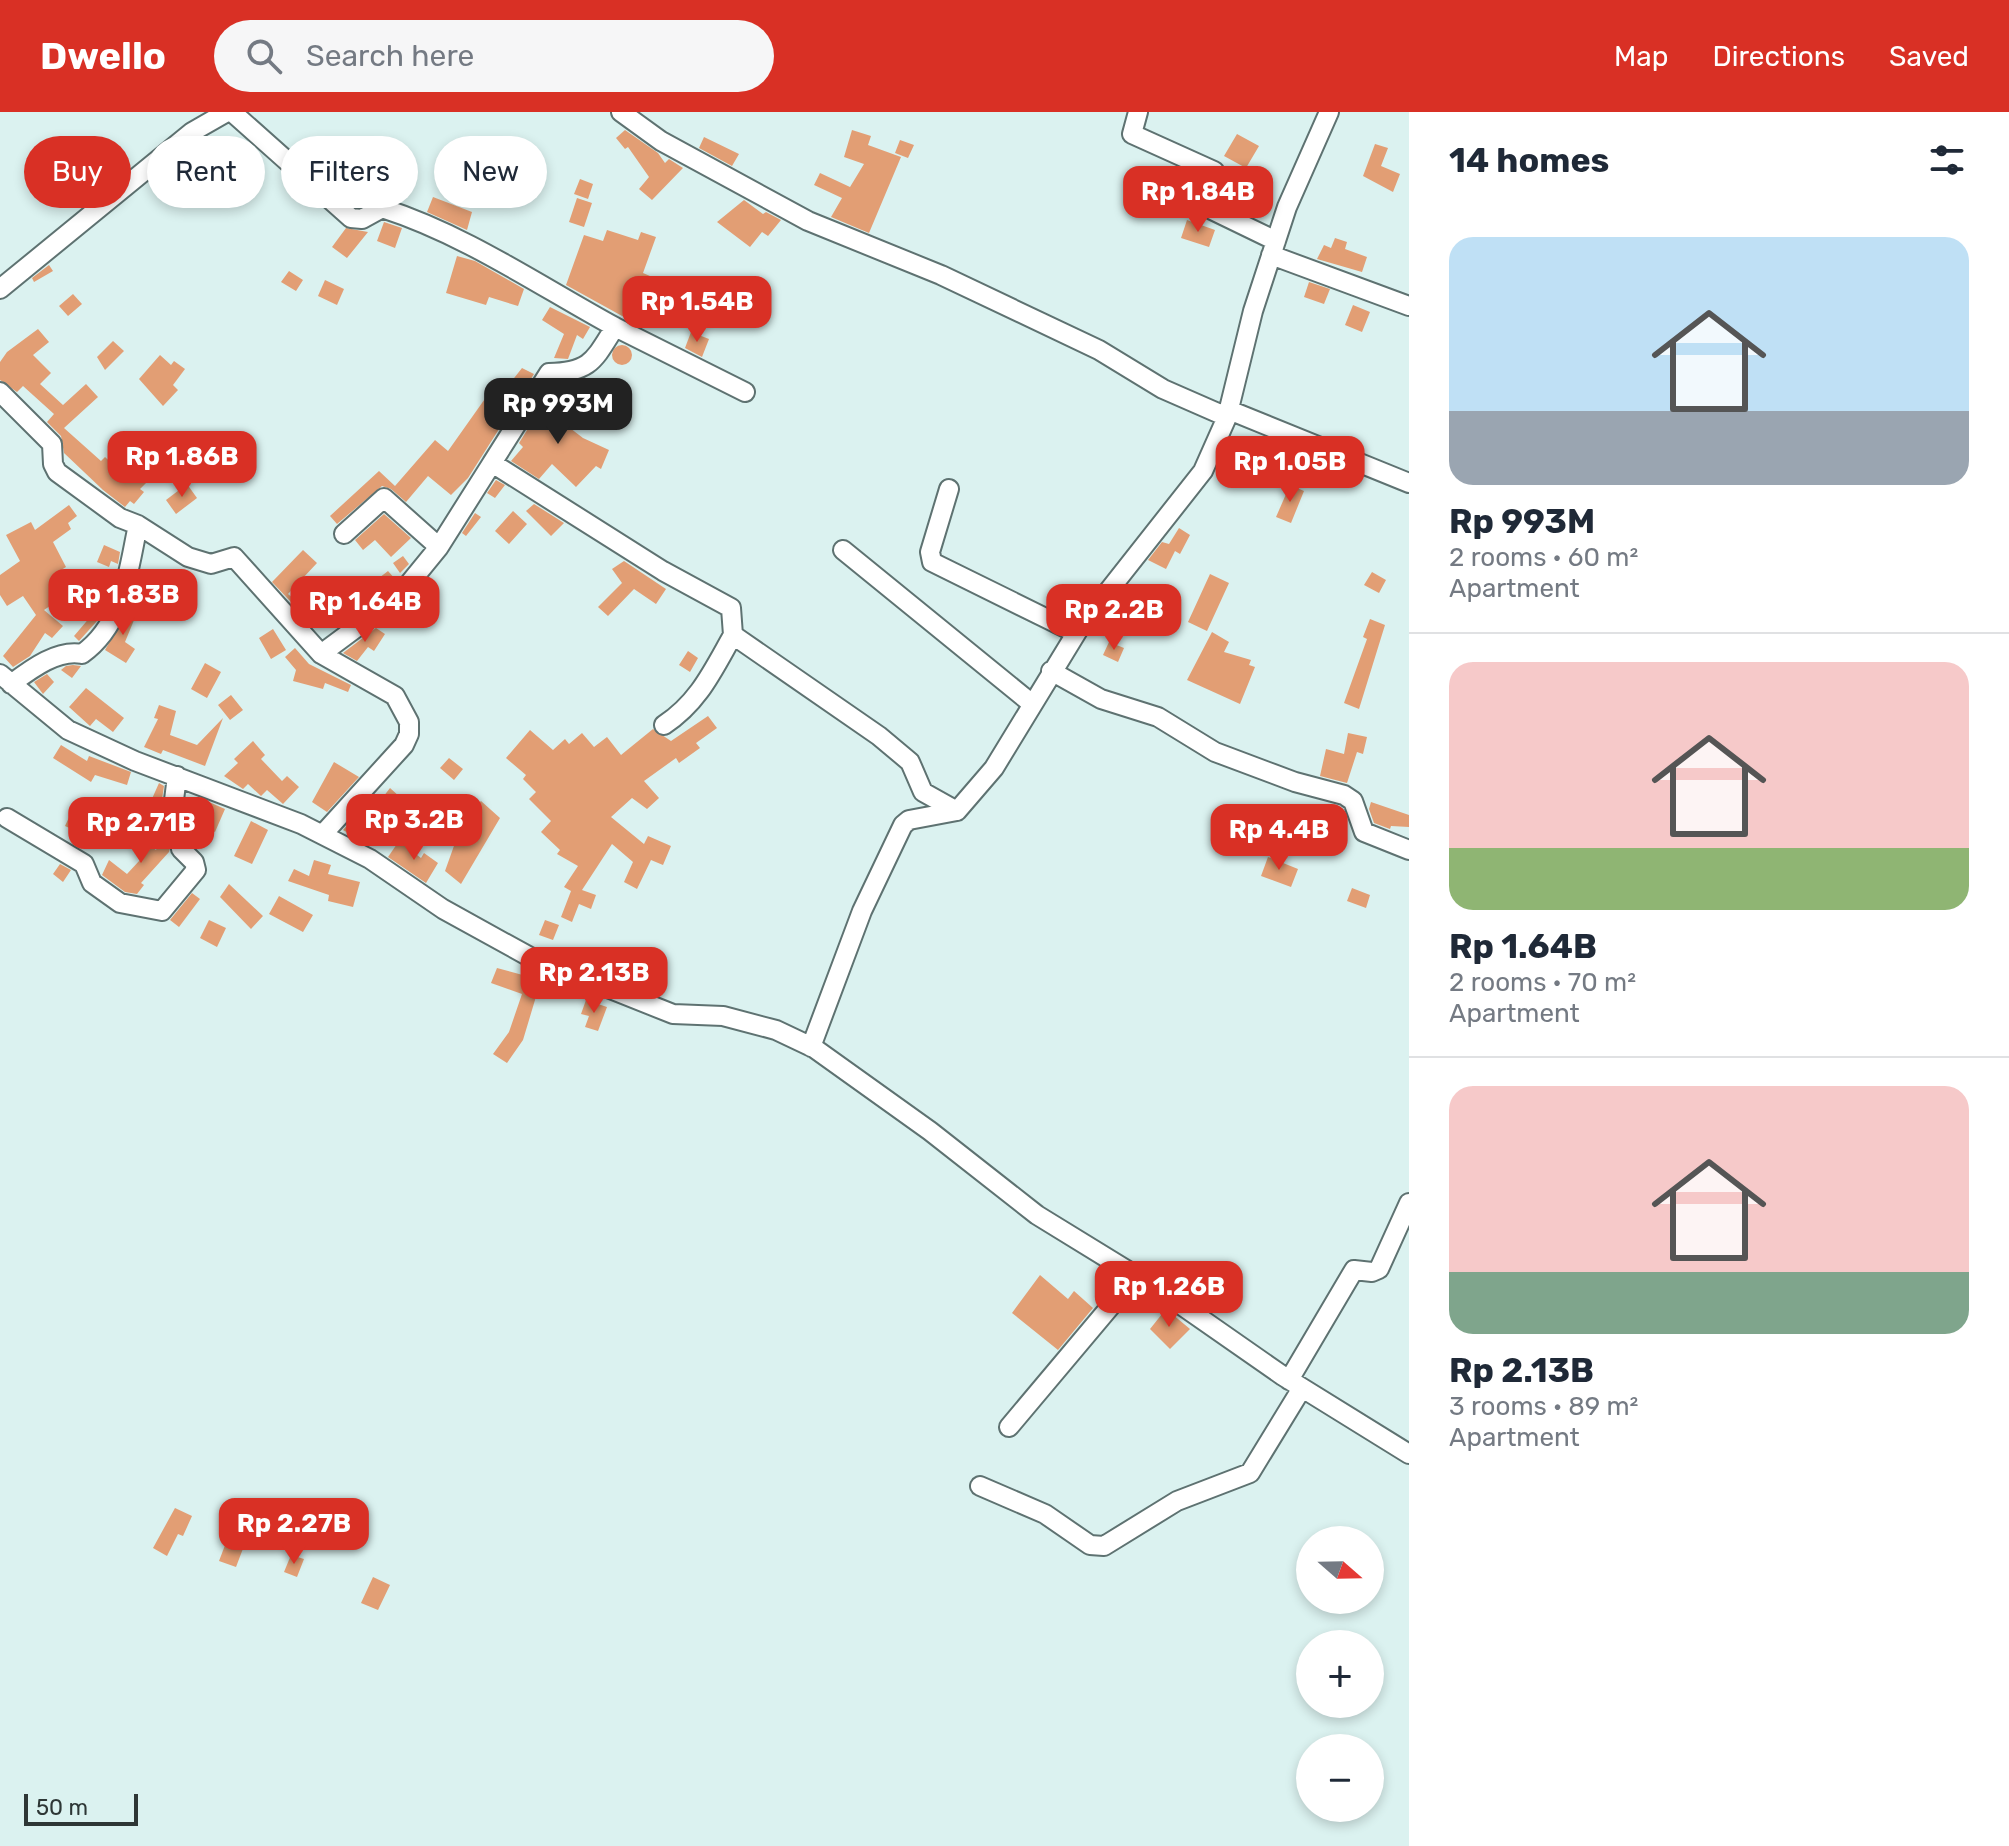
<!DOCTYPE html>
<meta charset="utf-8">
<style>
body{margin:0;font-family:Rubik,sans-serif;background:#f6f6f7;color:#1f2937;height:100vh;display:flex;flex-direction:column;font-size:30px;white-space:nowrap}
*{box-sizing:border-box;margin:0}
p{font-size:26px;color:#747a83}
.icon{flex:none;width:44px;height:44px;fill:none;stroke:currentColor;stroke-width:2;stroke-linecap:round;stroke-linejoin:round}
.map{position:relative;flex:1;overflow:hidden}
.drawer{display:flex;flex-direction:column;background:#fff;width:600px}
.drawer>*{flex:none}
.top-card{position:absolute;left:24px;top:24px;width:760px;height:72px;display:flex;gap:16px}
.needle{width:52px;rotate:110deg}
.tools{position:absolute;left:1296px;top:1414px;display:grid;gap:16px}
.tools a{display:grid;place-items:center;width:88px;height:88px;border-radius:50%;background:#fff;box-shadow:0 4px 12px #0003;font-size:40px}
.scale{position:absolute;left:24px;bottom:20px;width:114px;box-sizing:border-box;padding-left:8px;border:4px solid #2e3736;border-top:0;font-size:22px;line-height:28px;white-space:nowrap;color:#2e3736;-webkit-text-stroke:6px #dbf2f0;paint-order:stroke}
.price{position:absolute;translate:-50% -68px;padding:0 18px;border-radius:16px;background:#d93025;color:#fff;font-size:26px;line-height:52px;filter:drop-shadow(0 2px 4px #0008)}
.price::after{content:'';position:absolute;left:50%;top:48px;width:24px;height:18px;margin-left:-12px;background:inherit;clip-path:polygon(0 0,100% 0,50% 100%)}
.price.current{background:#222;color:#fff}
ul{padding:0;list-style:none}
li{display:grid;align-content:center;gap:16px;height:424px;padding:0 40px}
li+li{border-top:2px solid #e0e1e3}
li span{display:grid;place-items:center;height:248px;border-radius:24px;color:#555}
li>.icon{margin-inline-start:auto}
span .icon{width:144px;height:144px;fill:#fffc;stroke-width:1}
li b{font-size:34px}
h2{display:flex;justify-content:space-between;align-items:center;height:96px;padding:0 40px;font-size:34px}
.tag{padding:0 28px;border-radius:36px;background:#fff;box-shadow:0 4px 12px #0003;font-size:28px;line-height:72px}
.tag.current{background:#d93025;color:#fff}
header{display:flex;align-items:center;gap:48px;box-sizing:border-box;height:112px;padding:0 40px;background:#d93025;color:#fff}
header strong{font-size:38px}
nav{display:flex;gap:44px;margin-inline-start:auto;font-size:28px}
.search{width:560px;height:72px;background:#f6f6f7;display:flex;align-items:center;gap:20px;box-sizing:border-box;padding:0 28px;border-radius:44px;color:#747a83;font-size:30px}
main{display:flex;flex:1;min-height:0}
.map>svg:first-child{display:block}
</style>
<header>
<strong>Dwello</strong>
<div class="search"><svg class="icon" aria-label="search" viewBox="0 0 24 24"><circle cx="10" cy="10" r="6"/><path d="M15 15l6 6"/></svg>Search here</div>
<nav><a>Map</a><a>Directions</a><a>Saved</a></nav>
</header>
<main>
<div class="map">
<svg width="1409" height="1734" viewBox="0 0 1409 1734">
<rect width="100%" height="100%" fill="#dbf2f0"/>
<!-- building -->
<path fill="#e29e74" d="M625 18 658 41 665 51 669 47 683 56 652 88 639 77 649 65 628 35 625 37 616 26Z
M852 18 871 24 868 33 901 45 869 121 831 105 842 86 814 73 820 61 850 75 864 52 844 45Z
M1237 22 1259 34 1246 56 1224 44Z
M704 25 739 42 732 54 699 36Z
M900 28 914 33 908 46 895 41Z
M1375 32 1388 36 1381 54 1400 62 1393 80 1363 64Z
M580 67 593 72 588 87 574 82Z
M1189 80 1201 84 1198 104 1183 98Z
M433 85 472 100 467 118 427 100Z
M577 86 592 91 584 115 569 110Z
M744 88 763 102 766 100 781 108 768 124 762 120 750 135 717 110Z
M1187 108 1215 118 1209 135 1181 126Z
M384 110 402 116 395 136 377 129Z
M346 116 368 120 347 146 332 135Z
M607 118 638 128 641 120 656 125 643 161 657 167 654 175 663 178 654 214 644 210 642 215 566 173 584 123 603 129Z
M1335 126 1347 130 1345 137 1367 145 1362 160 1317 147 1324 133 1331 136Z
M457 144 475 149 524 177 518 194 489 185 486 193 446 181Z
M49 153 53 159 34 170 32 166Z
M289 159 303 168 296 179 281 170Z
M325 168 344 177 337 193 318 184Z
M704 169 715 174 707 190 697 186Z
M1309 170 1330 177 1324 192 1304 185Z
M73 182 82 192 68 204 59 194Z
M1353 193 1370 200 1362 220 1345 213Z
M550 195 590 215 583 227 577 223 568 247 554 246 564 222 542 208Z
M38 217 49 230 33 243 51 261 40 272 63 293 86 272 98 285 64 316 101 349 105 345 131 369 144 356 153 364 140 377 144 380 134 392 130 389 125 395 103 378 64 341 61 324 47 310 54 302 23 274 17 280 0 268V250L7 240Z
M691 220 709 227 702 245 685 236Z
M113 229 124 239 105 258 97 245Z
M612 243a10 10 0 1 1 20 0a10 10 0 1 1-20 0Z
M160 243 171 253 174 249 185 257 173 273 178 278 163 294 139 267Z
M522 256 534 262 468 366 451 383 428 364 406 390 391 377 382 374 337 412 330 404 379 359 395 374 435 328 448 339 494 274 503 280Z
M549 283 575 298 566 313 583 326 609 338 601 357 596 354 576 375 552 352 539 367 511 349 523 335 519 331Z
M496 368 505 373 495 386 487 381Z
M187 372 197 386 176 402 166 388Z
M1290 373 1304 379 1291 411 1276 405Z
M534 392 564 411 551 424 526 399Z
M69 393 77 404 68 411 71 417 53 430 66 455 61 458 74 478 44 498 63 514 52 526 45 521 30 544 13 555 3 544 36 503 23 484 7 494 0 483V463L20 449 6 423 31 410 35 418Z
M513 399 527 412 509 432 495 419Z
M475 401 481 405 466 424 462 421Z
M384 402 411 426 391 445 375 428 363 438 355 428Z
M1179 416 1190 423 1180 442 1175 439 1166 457 1148 448 1162 430 1169 432Z
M104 433 120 440 118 452 111 449 109 455 97 450Z
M303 438 317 451 288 482 294 487 291 490 272 470Z
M403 444 409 452 400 461 393 451Z
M624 449 666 477 656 492 634 477 608 504 598 495 622 471 612 457Z
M388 459 396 468 362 496 353 486Z
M1372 460 1386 468 1379 481 1364 473Z
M1210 462 1229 471 1207 519 1188 510Z
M89 477 109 484 97 509 79 529 74 524 97 497 83 492Z
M131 493 139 496 125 530 135 537 126 551 105 538Z
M1370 507 1385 513 1359 597 1344 591 1367 527 1363 525Z
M376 516 385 522 374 539 368 535 357 549 343 541Z
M273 517 286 538 271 547 259 526Z
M1212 520 1229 530 1224 540 1251 548 1249 553 1255 555 1240 592 1187 568Z
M1109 530 1124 536 1118 550 1103 543Z
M295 536 309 552 351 573 348 580 325 571 323 577 293 569 296 558 285 545Z
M688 539 698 546 690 560 679 553Z
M205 551 221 560 207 586 191 577Z
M66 554 73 553 81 554 72 566 61 558Z
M47 562 54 570 43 582 34 570Z
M86 576 124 606 113 620 96 607 90 614 69 595Z
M231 583 243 598 230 608 218 593Z
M159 593 176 599 170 623 197 633 223 606 205 654 163 638 161 642 144 635 158 607 154 606Z
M708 604 717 616 696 631 700 636 679 651 676 646 644 669 659 686 647 697 632 686 611 705 644 732 648 724 671 734 663 753 651 748 637 777 624 770 633 750 612 732 582 778 596 783 591 797 579 792 572 810 561 805 571 779 564 775 578 754 557 742 560 738 541 720 551 709 529 687 536 680 523 667 526 663 506 646 530 618 553 638 565 627 569 632 582 621 594 635 607 625 621 643 653 617 671 629Z
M1348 621 1367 625 1363 642 1357 640 1347 671 1320 664 1326 637 1344 642Z
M253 629 265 643 261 647 282 669 287 664 299 675 283 692 267 678 261 684 248 672 243 677 224 664 238 651 234 647Z
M61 633 87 649 89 644 131 660 127 673 95 663 91 670 53 646Z
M449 646 463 657 454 668 440 656Z
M334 650 359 665 327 700 312 690Z
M159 671 164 674 161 694 151 689Z
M390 676 400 685 389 698 380 689Z
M481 689 500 706 461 772 445 759 465 703Z
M209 690 225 697 215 720 200 713Z
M1371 690 1409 703V715L1391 714 1390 717 1374 711 1369 697Z
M1335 693 1343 697 1346 706 1343 711 1331 707Z
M72 699 86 706 80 721 65 714Z
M358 701 384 713 370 731 352 717 350 722 343 718Z
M168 709 175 717 169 740 141 771 144 773 137 782 125 780 102 763 109 748 127 762 152 735 156 738Z
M251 709 268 718 252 752 234 744Z
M399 729 421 746 424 741 438 751 426 771 388 745Z
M1268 745 1298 757 1291 775 1261 764Z
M314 748 331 753 328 762 360 770 353 795 328 789 329 783 288 769 294 757 309 764Z
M60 752 71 758 63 770 53 762Z
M229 772 263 804 251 817 220 785Z
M1352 776 1370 783 1366 796 1347 789Z
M192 781 200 787 179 815 170 808Z
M279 784 313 803 303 820 269 802Z
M209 808 226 816 217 835 200 826Z
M545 808 559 813 553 828 539 823Z
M497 856 541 868 523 928 507 951 493 942 509 920 522 882 491 871Z
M586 888 607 895 598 919 585 915 589 904 581 902Z
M1040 1163 1068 1187 1074 1179 1093 1196 1058 1238 1012 1201Z
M1166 1197 1190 1217 1170 1237 1150 1217Z
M175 1396 192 1404 183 1424 178 1422 167 1444 153 1436Z
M227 1428 244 1434 236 1455 219 1449Z
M291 1443 304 1447 297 1465 284 1460Z
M373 1465 390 1473 378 1498 361 1491Z"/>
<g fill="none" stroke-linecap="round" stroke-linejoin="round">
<!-- street casing -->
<g stroke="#5e7271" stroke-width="22">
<path id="street" d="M232 0 351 106 362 107 382 96C466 123 538 173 615 215 594 248 591 260 549 261L492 351 663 459 731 496 733 523 879 624 910 650 923 680 957 699
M621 0 661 29 808 109 941 163 1099 238 1163 277 1227 305
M1138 0 1132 22 1214 59 1212 98 1276 129
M1271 143 1409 194
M0 177 192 20 227 0
M615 215 745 280
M0 280 52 332 53 352 57 360 120 406 138 413 188 445 211 452 234 445 321 542 395 584 409 610V622L404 633 323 722
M1229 298 1409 371
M949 377 930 440 932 450 1076 521
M344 422 384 386 439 435
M843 438 1031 591
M321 542 399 484 439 435 492 351
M1051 559 1101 587 1158 605 1215 640 1295 670 1344 683 1353 689 1364 720 1409 738
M0 562 68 618 135 649 301 712 370 747 443 797 530 845 673 902 723 904 776 918 814 936 930 1019 1037 1103 1164 1181 1283 1264 1409 1342
M11 572C30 558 57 537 82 542 124 512 128 459 138 413
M664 613C699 590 713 558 733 523
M7 706 84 752 92 771 120 791 162 799 196 758 194 750 181 737 188 715 173 696 177 664
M811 935 862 799 903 713 909 708 957 699 994 656 1080 515 1203 359 1227 305 1253 199 1287 95 1329 0
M1289 1268 1354 1158 1372 1160 1379 1157 1409 1091
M1009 1315 1136 1164
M980 1374 1045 1402 1090 1433 1104 1434 1177 1389 1250 1361 1302 1276"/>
</g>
<!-- street -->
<use href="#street" stroke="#fff" stroke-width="18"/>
</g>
</svg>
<div class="tools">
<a><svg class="needle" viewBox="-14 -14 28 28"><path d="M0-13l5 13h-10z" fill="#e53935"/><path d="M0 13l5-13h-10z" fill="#747a83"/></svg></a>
<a>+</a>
<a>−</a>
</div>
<div class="scale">50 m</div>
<b class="price" style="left:1198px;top:122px">Rp 1.84B</b>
<b class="price" style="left:697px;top:232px">Rp 1.54B</b>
<b class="price current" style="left:558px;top:334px">Rp 993M</b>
<b class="price" style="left:182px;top:387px">Rp 1.86B</b>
<b class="price" style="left:1290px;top:392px">Rp 1.05B</b>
<b class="price" style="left:123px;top:525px">Rp 1.83B</b>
<b class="price" style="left:365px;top:532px">Rp 1.64B</b>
<b class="price" style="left:1114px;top:540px">Rp 2.2B</b>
<b class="price" style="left:414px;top:750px">Rp 3.2B</b>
<b class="price" style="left:141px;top:753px">Rp 2.71B</b>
<b class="price" style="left:1279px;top:760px">Rp 4.4B</b>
<b class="price" style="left:594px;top:903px">Rp 2.13B</b>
<b class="price" style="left:1169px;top:1217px">Rp 1.26B</b>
<b class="price" style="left:294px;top:1454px">Rp 2.27B</b>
<div class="top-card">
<a class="tag current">Buy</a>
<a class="tag">Rent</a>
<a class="tag">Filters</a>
<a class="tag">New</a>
</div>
</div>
<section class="drawer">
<h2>14 homes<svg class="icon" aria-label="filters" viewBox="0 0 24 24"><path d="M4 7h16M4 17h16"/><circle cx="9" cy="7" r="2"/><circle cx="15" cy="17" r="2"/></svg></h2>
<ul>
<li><span style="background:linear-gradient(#bfe0f5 70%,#9aa5b1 0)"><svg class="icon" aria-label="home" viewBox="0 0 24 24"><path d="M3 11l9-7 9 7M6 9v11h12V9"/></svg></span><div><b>Rp 993M</b><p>2 rooms · 60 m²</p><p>Apartment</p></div></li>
<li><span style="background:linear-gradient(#f6c9c9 75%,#8fb573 0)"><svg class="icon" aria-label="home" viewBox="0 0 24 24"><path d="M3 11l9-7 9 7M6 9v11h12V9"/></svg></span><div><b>Rp 1.64B</b><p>2 rooms · 70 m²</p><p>Apartment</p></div></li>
<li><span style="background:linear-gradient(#f6c9c9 75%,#7fa58c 0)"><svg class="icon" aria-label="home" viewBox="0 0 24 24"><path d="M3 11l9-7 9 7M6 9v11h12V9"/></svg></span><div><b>Rp 2.13B</b><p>3 rooms · 89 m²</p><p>Apartment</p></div></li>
</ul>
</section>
</main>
